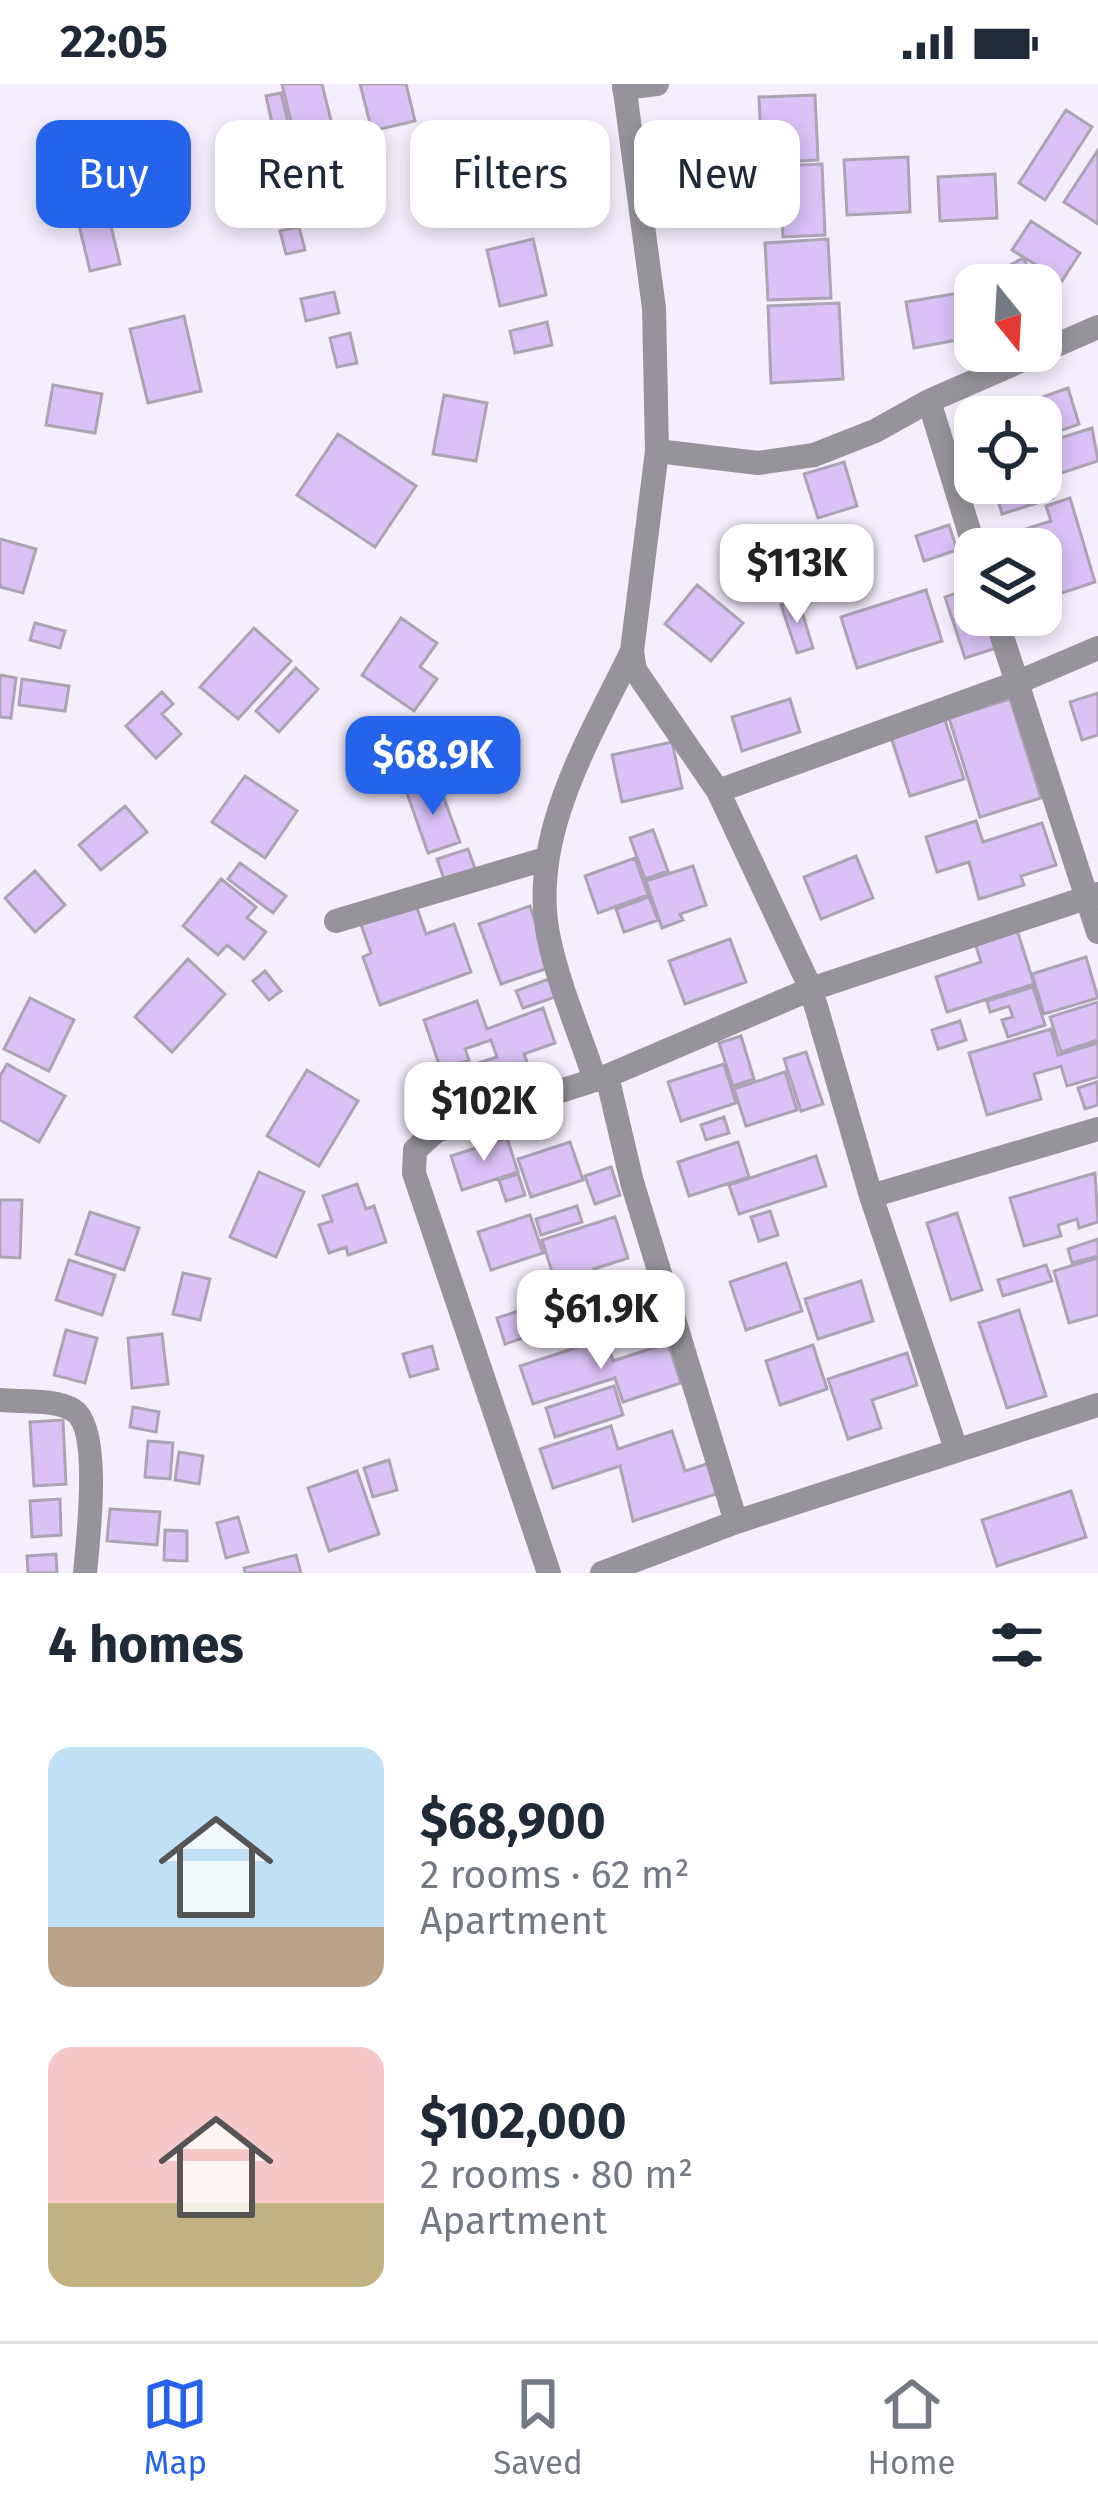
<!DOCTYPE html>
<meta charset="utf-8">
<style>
body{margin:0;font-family:"Fira Sans",sans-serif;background:#f6f6f7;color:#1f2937;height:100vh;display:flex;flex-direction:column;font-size:45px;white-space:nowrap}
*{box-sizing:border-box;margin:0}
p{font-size:39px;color:#747a83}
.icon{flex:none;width:66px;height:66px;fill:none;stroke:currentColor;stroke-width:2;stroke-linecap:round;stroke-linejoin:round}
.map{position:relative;height:1489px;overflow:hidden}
.drawer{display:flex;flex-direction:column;background:#fff;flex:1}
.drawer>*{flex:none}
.top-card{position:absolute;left:36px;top:36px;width:1026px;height:108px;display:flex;gap:24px}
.needle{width:78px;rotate:162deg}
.tools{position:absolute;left:954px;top:180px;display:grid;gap:24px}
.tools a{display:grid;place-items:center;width:108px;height:108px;border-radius:24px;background:#fff;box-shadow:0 6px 18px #0003;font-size:60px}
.price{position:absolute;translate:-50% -102px;padding:0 27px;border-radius:24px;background:#fff;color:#222;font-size:39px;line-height:78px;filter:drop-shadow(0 3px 6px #0008)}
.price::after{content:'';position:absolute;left:50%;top:72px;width:36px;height:27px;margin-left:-18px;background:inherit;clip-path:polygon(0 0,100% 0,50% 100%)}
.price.active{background:#2563eb;color:#fff}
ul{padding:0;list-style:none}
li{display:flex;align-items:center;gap:36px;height:300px;padding:0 48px}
li span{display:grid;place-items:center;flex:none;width:336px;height:240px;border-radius:24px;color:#555}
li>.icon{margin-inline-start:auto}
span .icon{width:144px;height:144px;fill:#fffc;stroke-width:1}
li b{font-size:51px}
h2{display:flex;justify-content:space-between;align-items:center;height:144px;padding:0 48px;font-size:51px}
.chip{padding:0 42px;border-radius:24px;background:#fff;box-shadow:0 6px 18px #0003;font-size:42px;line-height:108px}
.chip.active{background:#2563eb;color:#fff}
.status{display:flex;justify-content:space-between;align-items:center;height:84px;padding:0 60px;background:#fff;direction:ltr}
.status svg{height:33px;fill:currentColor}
.menu{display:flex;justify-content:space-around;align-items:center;height:168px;border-top:3px solid #e0e1e3;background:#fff;font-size:33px;color:#747a83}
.menu a{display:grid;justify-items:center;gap:6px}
.menu .active{color:#2563eb}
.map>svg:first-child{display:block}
</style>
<div class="status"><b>22:05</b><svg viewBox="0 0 49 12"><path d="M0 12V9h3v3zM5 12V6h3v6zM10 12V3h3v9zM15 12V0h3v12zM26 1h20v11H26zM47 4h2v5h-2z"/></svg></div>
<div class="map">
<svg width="1098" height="1489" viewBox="0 0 1098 1489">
<rect width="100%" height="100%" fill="#f5eefd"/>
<!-- building -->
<path fill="#dbc1f6" stroke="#aca4b5" stroke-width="3" d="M282 0H322L339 69 301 78Z
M360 0H406L415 37 372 47Z
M281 9 293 58 277 61 266 12Z
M815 11 818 76 762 79 759 13Z
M1066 26 1092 43 1045 116 1019 99Z
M89 47 101 98 74 105 62 54Z
M115 51 124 91 105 95 96 55Z
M1098 66V140L1064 118Z
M908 73 910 128 847 131 844 76Z
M822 80 825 151 783 153 779 82Z
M760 86 761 113 726 115 725 88Z
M995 90 997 134 940 137 938 93Z
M121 101 129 137 111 142 120 180 90 187 72 112Z
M1031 137 1080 169 1062 197 1012 166Z
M299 143 305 166 286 170 280 147Z
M533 155 546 211 500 222 487 166Z
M828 155 831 214 768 216 765 159Z
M1023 174 1039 201H985L982 197Z
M334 208 339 229 306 237 301 215Z
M959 209 968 254 914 264 906 218Z
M839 219 843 295 771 299 768 222Z
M184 232 201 307 148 319 130 245Z
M547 238 552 261 515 269 510 247Z
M350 249 357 279 337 283 330 254Z
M53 301 102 310 95 349 46 341Z
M1068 304 1079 340 1054 349 1043 313Z
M444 311 487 319 476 377 433 370Z
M1092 344 1098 377 1049 393 1041 360Z
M338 350 416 402 375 463 297 411Z
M1041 377 1053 414 1002 430 993 399H1041Z
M844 378 857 422 818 434 804 390Z
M1070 414 1095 498 1041 516V465H1012L1007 451 1051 437 1046 422Z
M949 441 957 466 924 477 916 452Z
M0 455 36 465 23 509 0 503Z
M813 493 817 506 791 515 788 501Z
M697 501 743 539 711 577 665 540Z
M975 503V531H986L996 564 965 574 945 513Z
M926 506 942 557 857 584 841 533Z
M798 515 813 564 797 569 781 521Z
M401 534 437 559 420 583 437 595 414 627 362 591Z
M35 539 65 547 60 564 30 556Z
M254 544 291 577 238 635 200 603Z
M296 584 318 605 279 648 256 627Z
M0 591 16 594 11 634 0 633Z
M22 595 69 602 65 627 19 621Z
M162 608 173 620 162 630 181 650 156 674 126 642Z
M1098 609V651L1082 656 1070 618Z
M790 615 800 648 742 667 732 633Z
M1010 615 1041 714 980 733 949 634Z
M944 633 964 695 910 712 890 650Z
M672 658 682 704 622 718 612 671Z
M245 692 297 727 265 774 212 738Z
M438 698 460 758 428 769 407 709Z
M125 722 147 748 101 786 79 761Z
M976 737 983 758 1042 739 1056 781 1021 792 1024 801 979 815 969 778 937 788 926 753Z
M653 746 668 787 645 795 630 754Z
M468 765 477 790 446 801 437 775Z
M856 772 873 814 821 835 804 793Z
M635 774 648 811 598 829 585 792Z
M240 779 286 812 273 829 228 795Z
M693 782 706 821 680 830 683 836 662 844 646 797Z
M35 787 65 821 35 848 5 814Z
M221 795 256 823 247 834 266 848 244 875 227 861 218 871 183 842Z
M649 813 658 836 624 848 616 825Z
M414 815 426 850 454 840 471 888 380 921 363 873 371 869 359 835Z
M530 822 551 883 501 900 479 840Z
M1017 846 1034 900 947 928 936 893 981 878 975 859Z
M730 855 746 898 685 920 669 877Z
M1086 873 1098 914 1044 930 1032 890Z
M188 875 225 910 172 968 135 933Z
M265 887 281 907 269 916 253 897Z
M552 894 558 912 523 924 516 907Z
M1033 903 1045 941 1008 953 1002 936 1013 933 1009 922 990 928 987 917Z
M30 914 74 936 49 987 4 965Z
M477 917 487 945 543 924 555 959 524 970 533 994 480 1013 469 982 497 973 491 956 465 965 469 976 441 986 424 936Z
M1098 918V956L1061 968 1050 933Z
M960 937 966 956 938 965 932 946Z
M1051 945 1058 971 1098 959V993L1067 1002 1061 982 1034 990 1041 1015 987 1031 969 969Z
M741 952 754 995 733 1002 719 959Z
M806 968 823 1020 801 1027 784 975Z
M7 980 65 1012 39 1058 0 1036V992Z
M724 980 736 1019 681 1037 668 998Z
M307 986 358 1017 319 1082 267 1052Z
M785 988 797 1026 746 1042 734 1005Z
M1097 998 1098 1021 1085 1025 1078 1004Z
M724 1033 729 1049 706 1056 701 1041Z
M507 1054 518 1088 462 1106 451 1072Z
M570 1058 583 1096 531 1113 518 1075Z
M738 1058 749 1093 689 1112 678 1078Z
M816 1072 826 1102 739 1130 729 1101Z
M611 1083 620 1111 595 1120 585 1092Z
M259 1088 304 1108 276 1173 230 1153Z
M1095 1089 1098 1138 1079 1144 1077 1135 1058 1141 1061 1152 1024 1162 1010 1114Z
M518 1090 525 1111 506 1117 499 1096Z
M357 1100 366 1125 374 1122 386 1158 348 1171 346 1163 329 1169 319 1141 332 1137 323 1112Z
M0 1116H22L20 1174 0 1173Z
M577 1122 582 1138 541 1151 536 1135Z
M770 1127 778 1151 759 1157 751 1133Z
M90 1128 139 1144 124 1186 76 1170Z
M957 1129 982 1206 951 1216 927 1139Z
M530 1131 543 1169 491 1186 478 1148Z
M615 1133 628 1174 594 1185 598 1194 554 1209 548 1192 553 1191 542 1156Z
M1098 1155V1172L1072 1179 1068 1165Z
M1098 1174V1231L1069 1239 1054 1187Z
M69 1176 115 1191 102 1231 56 1216Z
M786 1179 802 1227 746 1246 730 1198Z
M1046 1181 1052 1197 1003 1212 998 1196Z
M183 1189 210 1195 200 1236 173 1230Z
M648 1192 654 1212 629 1220 623 1200Z
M861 1197 873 1237 818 1255 805 1215Z
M546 1218 554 1244 505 1260 497 1234Z
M1019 1226 1046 1312 1007 1324 979 1239Z
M66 1246 97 1254 85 1299 54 1291Z
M162 1250 168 1300 132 1304 128 1254Z
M606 1254 613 1277 668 1259 681 1299 623 1318 615 1294 533 1320 520 1282Z
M813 1261 827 1305 780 1321 766 1277Z
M432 1262 438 1285 410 1293 403 1270Z
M907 1269 917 1301 872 1316 881 1344 848 1355 828 1295Z
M614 1302 623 1331 555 1353 546 1324Z
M133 1323 159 1328 156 1348 130 1343Z
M63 1336 66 1400 34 1402 30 1338Z
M611 1342 618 1365 672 1347 685 1387 710 1379 719 1409 633 1437 620 1382 553 1404 540 1365Z
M148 1357 173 1359 170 1395 145 1393Z
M179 1368 203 1372 199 1400 175 1396Z
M389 1376 397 1406 373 1413 364 1384Z
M357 1387 379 1450 329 1467 308 1404Z
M1071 1407 1086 1453 997 1482 982 1436Z
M60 1415 61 1451 32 1453 30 1417Z
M110 1425 160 1428 157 1461 107 1457Z
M238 1433 248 1468 226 1474 217 1439Z
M165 1446 187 1447V1477L164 1476Z
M56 1470 57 1489H28L27 1472Z
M296 1471 301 1489H245L244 1484Z"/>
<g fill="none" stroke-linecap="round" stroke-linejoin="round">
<!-- minor -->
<path stroke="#96939a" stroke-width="24" d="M624 0 654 224 657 367 632 567 635 586 718 707 811 905 871 1112 956 1365
M624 4 657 0
M929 317 975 466
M657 367 758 379 814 371 875 347 929 317 1098 243
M995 531 1098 848
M718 707 1016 599 1098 564
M336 837 545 775
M607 992 632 1098 736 1438
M595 996C580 950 559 902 549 855 527 754 590 654 632 567
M871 1112 1098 1045
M0 1316C21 1318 56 1315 73 1326 102 1343 88 1457 85 1489
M549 1489 414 1089 415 1066 436 1047 607 992 811 905 1098 810
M602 1489 736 1438 1098 1321"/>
</g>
</svg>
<div class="tools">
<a><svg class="needle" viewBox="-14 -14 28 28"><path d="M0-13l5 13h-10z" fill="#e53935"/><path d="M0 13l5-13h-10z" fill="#747a83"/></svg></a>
<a><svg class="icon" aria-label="locate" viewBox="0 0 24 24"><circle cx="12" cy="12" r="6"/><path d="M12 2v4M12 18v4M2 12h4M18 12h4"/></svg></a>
<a><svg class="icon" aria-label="layers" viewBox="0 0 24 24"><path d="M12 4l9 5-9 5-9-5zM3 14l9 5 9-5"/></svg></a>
</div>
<b class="price" style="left:797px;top:542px">$113K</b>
<b class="price active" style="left:433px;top:734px">$68.9K</b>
<b class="price" style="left:484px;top:1080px">$102K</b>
<b class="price" style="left:601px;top:1288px">$61.9K</b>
<div class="top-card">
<a class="chip active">Buy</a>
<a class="chip">Rent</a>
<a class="chip">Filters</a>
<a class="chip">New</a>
</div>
</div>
<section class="drawer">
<h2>4 homes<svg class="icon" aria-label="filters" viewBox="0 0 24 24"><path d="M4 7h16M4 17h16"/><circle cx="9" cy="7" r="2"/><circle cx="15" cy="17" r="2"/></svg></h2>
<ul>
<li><span style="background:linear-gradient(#bfe0f5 75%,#b9a48a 0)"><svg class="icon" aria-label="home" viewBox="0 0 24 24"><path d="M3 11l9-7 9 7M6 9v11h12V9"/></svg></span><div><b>$68,900</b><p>2 rooms · 62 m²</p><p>Apartment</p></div></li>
<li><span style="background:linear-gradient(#f6c9c9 65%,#c2b280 0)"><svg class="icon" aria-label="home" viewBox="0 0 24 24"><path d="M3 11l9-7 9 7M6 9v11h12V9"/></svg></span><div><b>$102,000</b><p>2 rooms · 80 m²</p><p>Apartment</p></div></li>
</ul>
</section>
<nav class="menu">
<a class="active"><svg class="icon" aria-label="map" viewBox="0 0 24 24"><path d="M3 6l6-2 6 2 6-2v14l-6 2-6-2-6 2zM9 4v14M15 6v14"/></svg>Map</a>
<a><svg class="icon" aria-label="saved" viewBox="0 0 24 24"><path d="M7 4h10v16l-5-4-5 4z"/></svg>Saved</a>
<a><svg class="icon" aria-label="home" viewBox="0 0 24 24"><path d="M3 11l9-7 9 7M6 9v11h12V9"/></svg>Home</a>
</nav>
